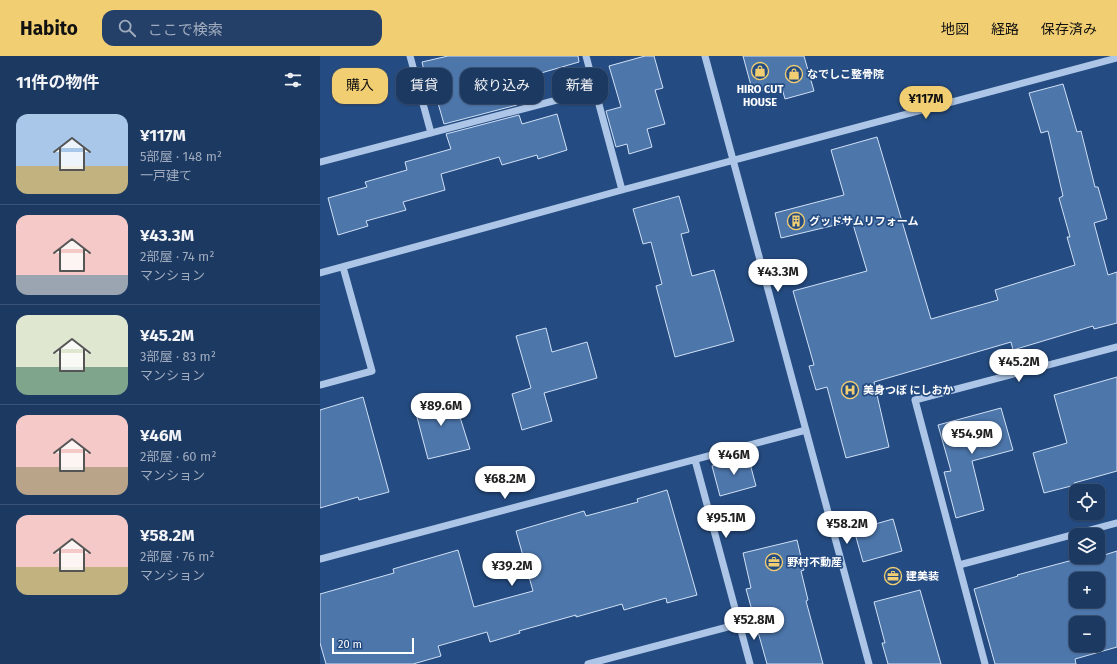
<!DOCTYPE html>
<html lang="ja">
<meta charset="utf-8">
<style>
body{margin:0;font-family:"Fira Sans","Noto Sans JP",sans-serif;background:#254068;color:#f1f3f6;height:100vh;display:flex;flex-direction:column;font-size:15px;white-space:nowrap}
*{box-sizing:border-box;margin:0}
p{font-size:13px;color:#a0acbe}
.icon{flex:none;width:22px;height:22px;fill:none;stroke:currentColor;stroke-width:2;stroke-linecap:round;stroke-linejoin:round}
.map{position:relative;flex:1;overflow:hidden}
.details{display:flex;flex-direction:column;background:#1c3962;width:320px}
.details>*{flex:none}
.guide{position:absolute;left:12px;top:12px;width:380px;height:36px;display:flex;gap:8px}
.tools{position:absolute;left:749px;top:428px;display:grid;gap:8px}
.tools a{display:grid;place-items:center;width:36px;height:36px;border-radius:8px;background:#1c3962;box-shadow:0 1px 3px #0004,0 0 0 1px #3a5377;font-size:20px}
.scale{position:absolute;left:12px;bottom:10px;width:82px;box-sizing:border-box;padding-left:4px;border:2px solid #fff;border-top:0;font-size:11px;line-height:14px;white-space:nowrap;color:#fff;-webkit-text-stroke:3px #254c82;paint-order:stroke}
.price{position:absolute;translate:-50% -34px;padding:0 9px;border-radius:14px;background:#fff;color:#222;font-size:13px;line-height:26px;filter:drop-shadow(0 1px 2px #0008)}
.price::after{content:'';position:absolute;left:50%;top:24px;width:12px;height:9px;margin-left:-6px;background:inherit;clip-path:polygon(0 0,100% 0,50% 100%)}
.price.on{background:#f1ce72;color:#111}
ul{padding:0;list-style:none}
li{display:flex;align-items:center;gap:12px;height:100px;padding:0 16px}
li+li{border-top:1px solid #3a5377}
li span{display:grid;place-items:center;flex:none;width:112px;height:80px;border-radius:12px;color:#555}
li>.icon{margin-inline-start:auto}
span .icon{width:48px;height:48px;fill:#fffc;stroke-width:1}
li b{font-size:17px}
h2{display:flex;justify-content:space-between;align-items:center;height:48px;padding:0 16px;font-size:17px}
.chip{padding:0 14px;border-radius:12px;background:#1c3962;box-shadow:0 1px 3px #0004,0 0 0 1px #3a5377;font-size:14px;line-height:36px}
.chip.on{background:#f1ce72;color:#111}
header{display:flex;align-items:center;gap:24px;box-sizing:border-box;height:56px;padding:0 20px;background:#f1ce72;color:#111}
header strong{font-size:19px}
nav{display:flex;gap:22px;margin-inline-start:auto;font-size:14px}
.search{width:280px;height:36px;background:#254068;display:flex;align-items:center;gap:10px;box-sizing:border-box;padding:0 14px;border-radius:12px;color:#a0acbe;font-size:15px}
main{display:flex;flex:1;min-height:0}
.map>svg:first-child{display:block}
</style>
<header>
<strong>Habito</strong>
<div class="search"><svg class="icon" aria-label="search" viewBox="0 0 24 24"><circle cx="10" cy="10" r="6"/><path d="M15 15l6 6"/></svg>ここで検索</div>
<nav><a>地図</a><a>経路</a><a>保存済み</a></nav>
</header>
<main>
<section class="details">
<h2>11件の物件<svg class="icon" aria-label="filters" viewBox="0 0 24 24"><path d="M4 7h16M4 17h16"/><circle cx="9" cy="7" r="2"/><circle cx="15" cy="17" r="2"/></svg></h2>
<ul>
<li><span style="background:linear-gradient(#a9c7e8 65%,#c2b280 0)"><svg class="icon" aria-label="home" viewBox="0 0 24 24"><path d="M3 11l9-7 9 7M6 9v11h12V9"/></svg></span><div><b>¥117M</b><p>5部屋 · 148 m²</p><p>一戸建て</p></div></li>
<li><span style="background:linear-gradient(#f6c9c9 75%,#9aa5b1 0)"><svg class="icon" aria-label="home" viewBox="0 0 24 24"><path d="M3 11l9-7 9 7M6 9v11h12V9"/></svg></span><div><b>¥43.3M</b><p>2部屋 · 74 m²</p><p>マンション</p></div></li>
<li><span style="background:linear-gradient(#dfe7d0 65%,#7fa58c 0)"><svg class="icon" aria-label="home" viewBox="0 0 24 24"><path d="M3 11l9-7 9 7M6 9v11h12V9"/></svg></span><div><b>¥45.2M</b><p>3部屋 · 83 m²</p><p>マンション</p></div></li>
<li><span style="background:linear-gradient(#f6c9c9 65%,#b9a48a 0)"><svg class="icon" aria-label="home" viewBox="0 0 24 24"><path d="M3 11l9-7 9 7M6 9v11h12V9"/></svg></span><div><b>¥46M</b><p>2部屋 · 60 m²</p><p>マンション</p></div></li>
<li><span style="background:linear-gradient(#f6c9c9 65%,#c2b280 0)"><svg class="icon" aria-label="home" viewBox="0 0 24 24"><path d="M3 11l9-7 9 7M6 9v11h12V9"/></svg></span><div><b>¥58.2M</b><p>2部屋 · 76 m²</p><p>マンション</p></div></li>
</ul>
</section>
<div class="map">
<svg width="797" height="608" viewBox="0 0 797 608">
<rect width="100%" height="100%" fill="#254c82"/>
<!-- building -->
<path fill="#4d76ab" stroke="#d1e1f6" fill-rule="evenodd" d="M128 0H258L259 6 190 26 197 49 124 68 118 47 112 48 102 6Z
M325 0H334L343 32 335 34 345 68 327 73 332 91 309 98 307 88 296 91 286 55 301 51 289 10Z
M423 0H484L494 35 465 43 461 29 433 37Z
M743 28 757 76 761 75 775 131H778L787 163 774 167 788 219 797 216V267L774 273 773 270 693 294 691 286 554 326 569 391 526 402 507 331 496 334 489 310 494 309 473 235 547 215 532 165 461 182 455 157 524 139 511 94 557 81 611 263 678 244 675 234 755 209 747 181H750L739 142 743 140 728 75 721 77 709 37Z
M237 58 247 94 218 103 217 99 182 109 179 101 121 118 125 134 83 146 86 154 46 165 48 170 18 179 8 142 47 131 45 126 87 114 85 106 131 93 126 78 199 59 202 68Z
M359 140 369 176 361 178 372 220 394 214 414 285 355 301 336 230 342 228 331 186 323 188 313 153Z
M226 272 232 296 267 286 277 322 224 337 232 365 202 374 192 338 211 332 196 280Z
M797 321V415L754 427 755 429 724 437 713 397 747 387 734 339Z
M133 339 150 393 108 403 93 346Z
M43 341 69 436 39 444 38 441 0 452V354Z
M681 352 693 394 652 405 664 454 636 462 624 416 631 415 618 369Z
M428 400 436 430 400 440 392 410Z
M347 434 377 539 347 547 346 542 304 554 302 548 256 561V559L199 575 200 577 170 586 167 576 118 590 121 600 93 608H6L0 587V538L74 517 73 513 138 494 154 551 213 535 196 475 264 455 266 460 318 446 317 443Z
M573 463 582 495 543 506 534 474Z
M477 484 484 514 481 515 488 544 486 545 503 608H447L426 533 431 532 423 497Z
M797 495V591L755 603 756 608H675L654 533 698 520 697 519 764 501H770L771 502 778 501ZM756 523H778V545H756ZM756 567H778V589H756Z
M600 534 621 608H568L562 587H565L554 546Z"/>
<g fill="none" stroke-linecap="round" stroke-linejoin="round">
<!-- minor -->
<path stroke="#adc6e7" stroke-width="7" d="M90 0 111 77
M266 0 302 134
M385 0 549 608
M0 106 275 34
M0 217 302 134 797 2
M0 329 52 315 23 211
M375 404 430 608
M0 503 486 374
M639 509 797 467
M268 608 419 568
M665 608 595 344 797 291"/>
</g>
<!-- icons -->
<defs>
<g id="shop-ring" transform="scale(0.9)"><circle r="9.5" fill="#254c82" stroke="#f1ce72" stroke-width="1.5"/><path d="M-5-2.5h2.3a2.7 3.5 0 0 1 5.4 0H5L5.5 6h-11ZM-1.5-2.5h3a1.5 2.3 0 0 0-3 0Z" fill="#f1ce72"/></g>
<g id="building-ring" transform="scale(0.9)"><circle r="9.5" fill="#254c82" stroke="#f1ce72" stroke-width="1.5"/><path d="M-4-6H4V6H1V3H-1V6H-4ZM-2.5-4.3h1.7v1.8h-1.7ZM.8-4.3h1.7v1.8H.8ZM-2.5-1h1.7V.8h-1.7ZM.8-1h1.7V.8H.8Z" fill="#f1ce72"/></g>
<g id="hospital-ring" transform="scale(0.9)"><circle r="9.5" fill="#254c82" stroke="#f1ce72" stroke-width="1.5"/><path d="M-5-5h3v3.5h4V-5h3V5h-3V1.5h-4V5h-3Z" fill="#f1ce72"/></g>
<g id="office-ring" transform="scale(0.9)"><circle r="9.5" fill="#254c82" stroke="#f1ce72" stroke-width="1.5"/><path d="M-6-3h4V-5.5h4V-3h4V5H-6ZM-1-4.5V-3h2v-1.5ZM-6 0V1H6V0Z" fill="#f1ce72"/></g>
</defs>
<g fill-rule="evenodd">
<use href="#shop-ring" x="440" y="15"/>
<use href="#shop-ring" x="474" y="18"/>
<use href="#building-ring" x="476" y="165"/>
<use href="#hospital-ring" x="530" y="334"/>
<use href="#office-ring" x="454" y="506"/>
<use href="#office-ring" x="573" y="520"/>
</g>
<g text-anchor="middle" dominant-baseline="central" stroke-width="3.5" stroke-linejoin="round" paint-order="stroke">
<!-- poi labels -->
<g font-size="11" font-weight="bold" fill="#fff" stroke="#254c82" text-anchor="start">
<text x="487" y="18">なでしこ整骨院</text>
<text x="440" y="33" text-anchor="middle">HIRO CUT<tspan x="440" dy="13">HOUSE</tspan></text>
<text x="489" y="165">グッドサムリフォーム</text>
<text x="543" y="334">美身つぼ にしおか</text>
<text x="467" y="506">野村不動産</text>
<text x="586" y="520">建美装</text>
</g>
</g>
</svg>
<div class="tools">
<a><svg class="icon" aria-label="locate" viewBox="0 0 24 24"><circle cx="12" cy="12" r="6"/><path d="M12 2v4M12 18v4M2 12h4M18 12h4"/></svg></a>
<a><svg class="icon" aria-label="layers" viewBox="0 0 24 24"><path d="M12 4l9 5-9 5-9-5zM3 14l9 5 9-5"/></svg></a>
<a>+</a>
<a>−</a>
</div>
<div class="scale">20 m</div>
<b class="price on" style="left:606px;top:64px">¥117M</b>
<b class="price" style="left:458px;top:237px">¥43.3M</b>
<b class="price" style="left:699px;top:327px">¥45.2M</b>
<b class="price" style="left:121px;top:371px">¥89.6M</b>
<b class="price" style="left:652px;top:399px">¥54.9M</b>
<b class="price" style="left:414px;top:420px">¥46M</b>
<b class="price" style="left:185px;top:444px">¥68.2M</b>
<b class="price" style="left:406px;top:483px">¥95.1M</b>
<b class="price" style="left:527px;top:489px">¥58.2M</b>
<b class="price" style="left:192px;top:531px">¥39.2M</b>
<b class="price" style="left:434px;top:585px">¥52.8M</b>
<div class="guide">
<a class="chip on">購入</a>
<a class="chip">賃貸</a>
<a class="chip">絞り込み</a>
<a class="chip">新着</a>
</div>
</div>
</main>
